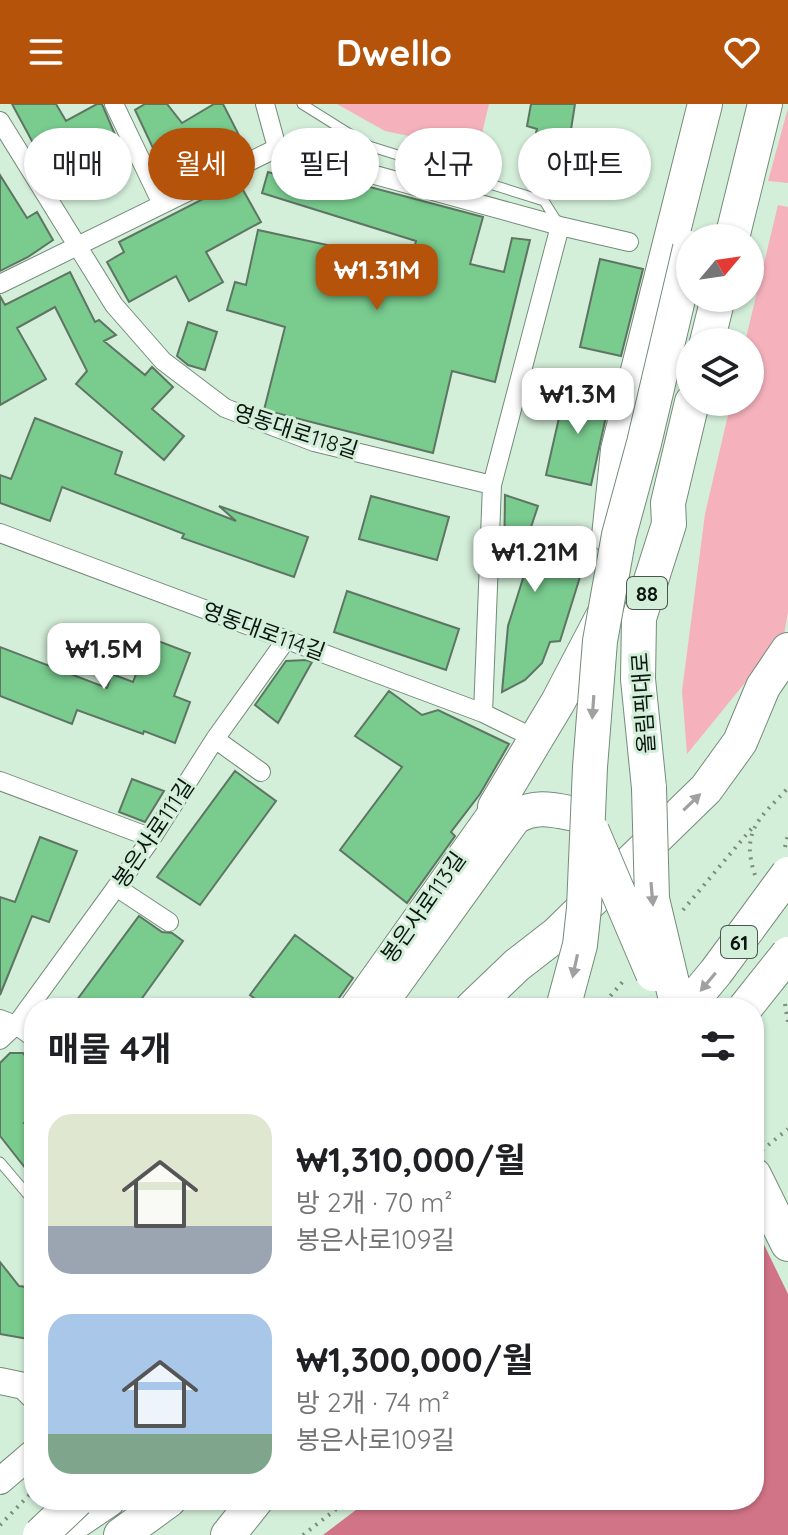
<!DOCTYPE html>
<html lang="ko">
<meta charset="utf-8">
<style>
body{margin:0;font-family:Quicksand,"Noto Sans KR",sans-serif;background:#f2f2f2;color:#202124;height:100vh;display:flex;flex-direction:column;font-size:30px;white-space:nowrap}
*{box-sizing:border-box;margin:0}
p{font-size:26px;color:#757577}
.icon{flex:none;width:44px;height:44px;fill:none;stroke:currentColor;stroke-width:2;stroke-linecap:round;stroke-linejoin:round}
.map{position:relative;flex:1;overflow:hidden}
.drawer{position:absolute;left:24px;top:894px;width:740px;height:512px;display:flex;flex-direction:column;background:#fff;border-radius:32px;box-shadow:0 2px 6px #0004}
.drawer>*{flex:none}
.top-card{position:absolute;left:24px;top:24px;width:740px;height:72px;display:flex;gap:16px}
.needle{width:52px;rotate:61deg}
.controls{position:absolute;left:676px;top:120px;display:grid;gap:16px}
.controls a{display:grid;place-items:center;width:88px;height:88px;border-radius:50%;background:#fff;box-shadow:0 2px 6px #0004;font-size:40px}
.price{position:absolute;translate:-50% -68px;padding:0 18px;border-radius:16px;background:#fff;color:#222;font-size:26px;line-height:52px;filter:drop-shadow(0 2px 4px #0008)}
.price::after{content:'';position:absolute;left:50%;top:48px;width:24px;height:18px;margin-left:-12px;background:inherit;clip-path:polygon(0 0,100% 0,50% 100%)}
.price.on{background:#b45309;color:#fff}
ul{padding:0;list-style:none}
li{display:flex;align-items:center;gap:24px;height:200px;padding:0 24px}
li span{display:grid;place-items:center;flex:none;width:224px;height:160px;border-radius:24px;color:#555}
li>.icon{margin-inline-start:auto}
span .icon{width:96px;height:96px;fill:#fffc;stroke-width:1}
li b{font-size:34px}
h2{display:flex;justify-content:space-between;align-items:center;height:96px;padding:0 24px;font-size:34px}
.tag{padding:0 28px;border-radius:36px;background:#fff;box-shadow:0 2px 6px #0004;font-size:28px;line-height:72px}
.tag.on{background:#b45309;color:#fff}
header{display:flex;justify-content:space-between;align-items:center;height:104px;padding:0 24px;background:#b45309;color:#fff;font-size:36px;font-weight:800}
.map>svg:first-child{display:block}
</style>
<header><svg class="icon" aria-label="menu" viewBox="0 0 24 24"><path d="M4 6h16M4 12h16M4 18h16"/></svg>Dwello<svg class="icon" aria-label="heart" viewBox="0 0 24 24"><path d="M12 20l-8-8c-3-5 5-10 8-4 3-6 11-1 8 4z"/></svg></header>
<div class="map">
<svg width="788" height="1431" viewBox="0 0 788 1431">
<rect width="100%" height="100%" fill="#d3eed9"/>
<!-- green -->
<path fill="#f5b2bd" d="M337 0H489L478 46 385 27Z
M788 4V79L768 77Z
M778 101 788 103V508L784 531 687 650 682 587 705 410 731 298H750V238H745Z"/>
<!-- water -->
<path fill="#d27487" d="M788 1080V1431H323L369 1396H754V1105Z"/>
<!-- pier -->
<path fill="#d3eed9" d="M788 1076V1190L754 1120V1100Z"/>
<!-- building -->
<path fill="#79cb8e" stroke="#5e7563" stroke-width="2" d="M12 0H56L66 17 97 0H102L116 33 108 37 112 44 93 57 87 48 64 62 59 55 46 63Z
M145 0H167L182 19 214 0H223L244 41 222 54 226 56 179 79 169 78 135 6Z
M531 0H575L567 51 532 45 537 25 527 22Z
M285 63 331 77 332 73 483 113 470 160 504 168 512 134 530 136 495 278 452 267 433 349 264 306 285 223 227 206 235 178 246 181 258 126 410 159 416 137 262 89 268 68 282 72Z
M0 71 27 114 37 108 53 136 28 153 0 167Z
M238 77 261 118 206 148 223 178 189 197 176 172 129 198 107 158 124 148 119 138Z
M600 155 643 165 621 252 580 243Z
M70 168 95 218 99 216 116 231 104 237 145 271 152 263 173 283 152 305 184 332 164 356 76 280 87 267 55 203 17 224 46 275 0 301V192L5 201Z
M188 218 217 228 205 266 188 261 177 252Z
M566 283 610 294 591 381 546 371Z
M35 314 122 348 115 370 236 417 219 402 308 433 294 473 182 434 184 430 62 383 50 417 0 399V371L11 375Z
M505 391 538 402 526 438 585 457 560 537 550 538 542 559 525 576 502 588 508 522 525 468 504 461Z
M371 392 449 413 437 456 359 435Z
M347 487 459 525 446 566 334 528Z
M150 534 190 549 174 592 190 598 175 639 144 627 143 630 77 606 72 620 0 592V543L107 584 112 570 133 578Z
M306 556 312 558 278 619 255 601 286 557Z
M389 587 422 611 438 606 509 640 480 690 451 728 455 732 407 799 340 746 402 663 355 632Z
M235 667 276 697 200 801 157 773Z
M132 675 164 687 145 718 119 708Z
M40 733 77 747 49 818 32 812 0 891V793L15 798Z
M139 812 162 828 172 829 183 837 135 904H71Z
M295 831 353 874 332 904H267L250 891Z
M10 949H23L34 962V1013L24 1019 34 1030V1075L0 1032V959Z
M0 1158 19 1182 34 1184V1236L0 1230Z"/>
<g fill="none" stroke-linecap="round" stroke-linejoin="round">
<!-- lane casing -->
<g stroke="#748c79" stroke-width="11">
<path id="lane" d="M302 0 369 42 544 97 558 119
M0 1058 34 1098"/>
</g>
<!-- street casing -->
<g stroke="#748c79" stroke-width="20">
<path id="street" d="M114 0 162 100
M265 0 277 44
M0 17 114 201 163 257 225 304 314 338 492 381
M0 180 277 44 560 122 629 138
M0 429 483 609 536 635
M483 609 492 381 560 122
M215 635 261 668
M0 677 152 734
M116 783 169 818
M0 915 16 921 34 934
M0 936 16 921 152 734 215 635 286 536"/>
</g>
<!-- secondary casing -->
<g stroke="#748c79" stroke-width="28">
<path id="secondary" d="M352 904 495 703
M0 1277 24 1282 34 1292
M0 1377 34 1348"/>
</g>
<!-- highway casing -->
<g stroke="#748c79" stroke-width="36">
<path id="highway" d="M732 134 765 0
M707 238 718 194
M609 432 618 346 705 0
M649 684 638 575 639 514 669 420 668 399 692 298
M495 703 558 598 602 514
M377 904 514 714C537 698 560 708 586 712
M472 904 517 861 557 830 706 685 740 638 763 583 788 546
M754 1071 788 1140
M56 1431 108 1396
M121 1431 169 1396
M228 1431 256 1396"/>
</g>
<!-- path -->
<path stroke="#7b8e7f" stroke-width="4" stroke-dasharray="2 6" stroke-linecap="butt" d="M785 743 788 731
M755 771C740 727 760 714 788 684
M683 806 752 724
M785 900 788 918
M600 904 626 874
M762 1046 788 1025
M0 1421 34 1386
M303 1431 348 1396"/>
<!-- lane -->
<use href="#lane" stroke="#fff" stroke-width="9"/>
<!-- street -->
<use href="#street" stroke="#fff" stroke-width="18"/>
<!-- secondary -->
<use href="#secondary" stroke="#fff" stroke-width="26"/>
<!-- highway -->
<use href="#highway" stroke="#fff" stroke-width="34"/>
<!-- highway-bridge casing -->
<g stroke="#748c79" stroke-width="36" stroke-linecap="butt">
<path id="highway-bridge" d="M649 684 652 795 678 904
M592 727 653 870
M563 904 580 841 584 804 590 663 600 537 619 431 644 339 690 144
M686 904 716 868 788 770
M745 904 788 850
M40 1431 77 1396"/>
</g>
<!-- highway-bridge -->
<use href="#highway-bridge" stroke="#fff" stroke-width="34"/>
</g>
<!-- one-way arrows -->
<defs><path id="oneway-solid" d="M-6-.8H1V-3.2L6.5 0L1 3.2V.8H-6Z" transform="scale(2)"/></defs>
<g fill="#9ea19f">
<use href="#oneway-solid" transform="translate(593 603) rotate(94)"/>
<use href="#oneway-solid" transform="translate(692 698) rotate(-44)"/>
<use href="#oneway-solid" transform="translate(652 790) rotate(85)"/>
<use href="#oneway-solid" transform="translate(575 862) rotate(102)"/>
<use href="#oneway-solid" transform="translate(708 878) rotate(130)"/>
</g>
<g text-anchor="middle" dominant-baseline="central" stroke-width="6" stroke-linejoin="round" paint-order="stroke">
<!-- shield labels -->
<g fill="#d3eed9" stroke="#48564b" stroke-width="2">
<rect x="627" y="473" width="40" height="32" rx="6"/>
<rect x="721" y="822" width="36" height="32" rx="6"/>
</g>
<g font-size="20" font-weight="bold" fill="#0c150e">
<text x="647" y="489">88</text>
<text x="739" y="838">61</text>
</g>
<!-- street labels -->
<g font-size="22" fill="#0c150e" stroke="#d3eed9">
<text transform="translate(296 327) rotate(18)">영동대로118길</text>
<text transform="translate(264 527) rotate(20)">영동대로114길</text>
<text transform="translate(643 599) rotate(-94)">올림픽대로</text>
<text transform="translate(153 729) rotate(-56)">봉은사로111길</text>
<text transform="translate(423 803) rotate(-55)">봉은사로113길</text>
</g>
</g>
</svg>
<div class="controls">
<a><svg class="needle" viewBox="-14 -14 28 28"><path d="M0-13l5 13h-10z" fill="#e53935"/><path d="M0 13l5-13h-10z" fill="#757577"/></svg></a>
<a><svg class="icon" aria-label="layers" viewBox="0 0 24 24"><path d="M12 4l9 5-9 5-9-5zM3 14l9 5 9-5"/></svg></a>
</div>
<b class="price on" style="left:377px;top:208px">₩1.31M</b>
<b class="price" style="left:578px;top:332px">₩1.3M</b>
<b class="price" style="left:535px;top:490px">₩1.21M</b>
<b class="price" style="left:104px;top:587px">₩1.5M</b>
<div class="top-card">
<a class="tag">매매</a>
<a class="tag on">월세</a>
<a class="tag">필터</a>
<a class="tag">신규</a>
<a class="tag">아파트</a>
</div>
<section class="drawer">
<h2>매물 4개<svg class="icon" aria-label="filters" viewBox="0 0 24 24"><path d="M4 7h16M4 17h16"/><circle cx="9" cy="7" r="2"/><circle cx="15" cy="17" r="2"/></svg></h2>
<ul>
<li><span style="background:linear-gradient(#dfe7d0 70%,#9aa5b1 0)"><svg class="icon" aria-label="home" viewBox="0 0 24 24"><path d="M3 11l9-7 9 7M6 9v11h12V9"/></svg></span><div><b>₩1,310,000/월</b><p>방 2개 · 70 m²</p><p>봉은사로109길</p></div></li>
<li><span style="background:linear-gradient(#a9c7e8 75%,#7fa58c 0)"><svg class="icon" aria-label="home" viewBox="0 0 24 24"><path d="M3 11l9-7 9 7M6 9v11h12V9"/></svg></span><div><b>₩1,300,000/월</b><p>방 2개 · 74 m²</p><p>봉은사로109길</p></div></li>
</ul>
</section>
</div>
